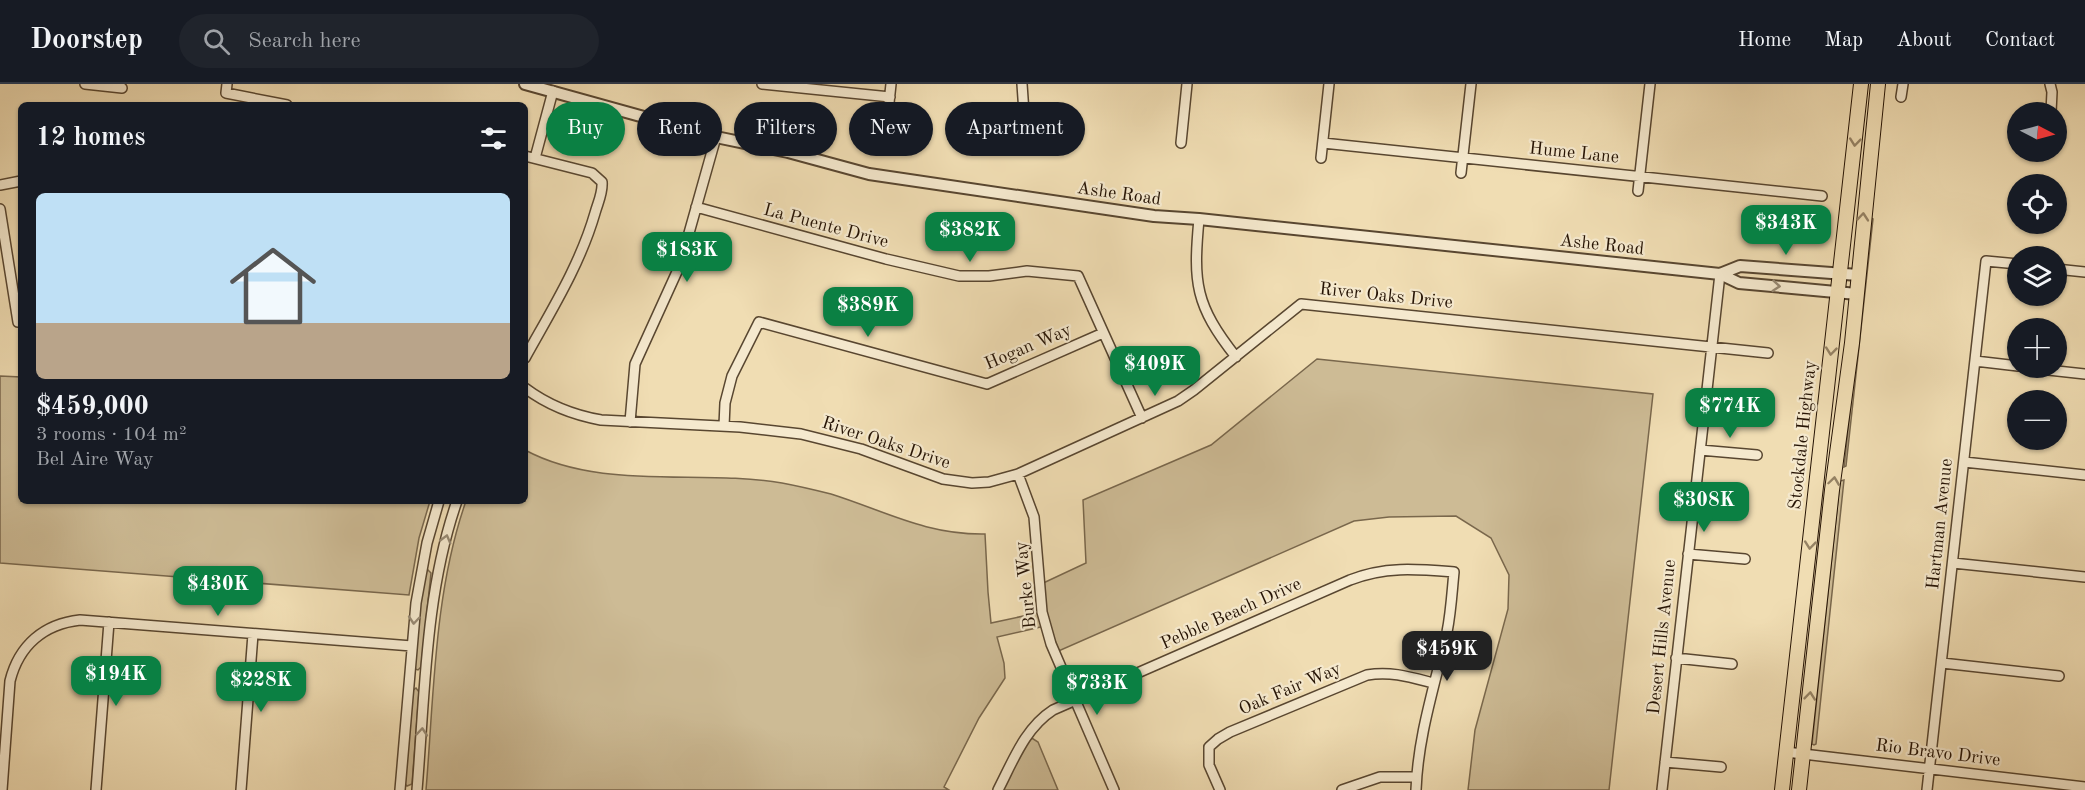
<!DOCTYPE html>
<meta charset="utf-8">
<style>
body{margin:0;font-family:"Old Standard TT",serif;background:#20242c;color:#f1f3f6;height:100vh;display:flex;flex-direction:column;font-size:22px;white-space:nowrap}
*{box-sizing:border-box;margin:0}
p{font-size:20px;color:#9ea1a6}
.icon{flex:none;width:33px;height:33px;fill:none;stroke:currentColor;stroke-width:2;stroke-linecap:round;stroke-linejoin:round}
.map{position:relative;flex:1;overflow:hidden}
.sheet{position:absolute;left:18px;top:18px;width:510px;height:402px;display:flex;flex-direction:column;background:#171b24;border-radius:9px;box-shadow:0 2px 4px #0004}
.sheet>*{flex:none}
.top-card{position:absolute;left:546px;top:18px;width:570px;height:54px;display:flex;gap:12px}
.needle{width:39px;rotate:96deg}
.buttons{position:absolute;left:2007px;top:18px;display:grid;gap:12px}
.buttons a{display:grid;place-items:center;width:60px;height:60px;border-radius:50%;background:#171b24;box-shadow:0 2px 4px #0004;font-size:30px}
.price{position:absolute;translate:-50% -51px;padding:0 14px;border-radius:12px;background:#0b8043;color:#fff;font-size:20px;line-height:39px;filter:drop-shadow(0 2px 3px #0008)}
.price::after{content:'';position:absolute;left:50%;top:36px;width:18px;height:14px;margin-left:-9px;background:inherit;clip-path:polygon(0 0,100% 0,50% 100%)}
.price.active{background:#222;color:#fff}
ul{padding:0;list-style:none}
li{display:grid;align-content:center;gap:12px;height:318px;padding:0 18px}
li+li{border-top:2px solid #363941}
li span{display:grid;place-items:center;height:186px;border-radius:9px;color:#555}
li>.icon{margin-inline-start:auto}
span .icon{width:108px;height:108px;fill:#fffc;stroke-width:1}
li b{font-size:26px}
h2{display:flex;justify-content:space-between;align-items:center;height:72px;padding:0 18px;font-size:26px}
.chip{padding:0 21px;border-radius:27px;background:#171b24;box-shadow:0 2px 4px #0004;font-size:21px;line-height:54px}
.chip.active{background:#0b8043;color:#fff}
header{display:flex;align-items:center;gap:36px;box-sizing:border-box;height:84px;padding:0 30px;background:#171b24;border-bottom:2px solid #363941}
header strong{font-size:28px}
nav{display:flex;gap:33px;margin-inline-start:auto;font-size:21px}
.search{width:420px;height:54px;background:#20242c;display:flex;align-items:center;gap:15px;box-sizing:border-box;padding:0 21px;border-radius:33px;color:#9ea1a6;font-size:22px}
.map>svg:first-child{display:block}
</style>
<header>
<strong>Doorstep</strong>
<div class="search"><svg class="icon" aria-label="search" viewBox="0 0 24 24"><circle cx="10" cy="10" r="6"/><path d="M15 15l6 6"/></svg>Search here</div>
<nav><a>Home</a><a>Map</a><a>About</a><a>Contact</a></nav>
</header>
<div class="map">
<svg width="2085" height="706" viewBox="0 0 2085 706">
<rect width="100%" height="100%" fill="#f0ddb3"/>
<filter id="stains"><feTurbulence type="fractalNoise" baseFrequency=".00333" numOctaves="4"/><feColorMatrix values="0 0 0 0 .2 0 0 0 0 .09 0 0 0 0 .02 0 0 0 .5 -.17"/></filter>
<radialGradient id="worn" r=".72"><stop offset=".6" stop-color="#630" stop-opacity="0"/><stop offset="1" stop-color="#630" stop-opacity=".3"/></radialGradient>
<!-- green -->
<path fill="#cdbb95" stroke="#79674c" stroke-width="1.5" d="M1871 134 1873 135 1846 382 1844 383Z
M1317 275 1653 310 1609 706H1468L1475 646 1508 525 1509 491 1491 454 1456 432 1389 433 1354 437 1054 569 1045 542 997 553 1004 579 1005 594 979 634 944 703 949 706H426C434 611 434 508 466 417H525V366C601 407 699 385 782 399 798 402 815 406 831 410 885 427 926 451 985 450L988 508 991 539 1042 528 1039 501 1086 479 1083 416 1211 361Z
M0 292 21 293V417H430L419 454 409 511 0 479Z
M1844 396 1816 660 1814 661 1812 660 1840 397Z
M428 486 431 489 421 583 418 586 415 585 414 580 423 489Z
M416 604 419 608 412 700 407 702 405 700 412 607Z
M1027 651 1038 658 1058 706H998Z"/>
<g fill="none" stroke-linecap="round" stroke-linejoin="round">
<!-- minor casing -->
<g stroke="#584630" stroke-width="12">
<path id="minor" d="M85 0 122 4
M227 0 226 9 287 21
M762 0 890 13
M1022 0 1025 43
M2050 0 2052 8 2051 28
M1901 13 1903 0
M888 28 891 0
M1181 59 1187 0
M1323 59 1822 112
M2034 68H2035
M525 72 592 89 602 98C603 109 598 118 595 129 580 181 551 227 525 274
M535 74 553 7
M1321 74 1329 0
M1461 89 1471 0
M0 101 21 97
M1638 107 1650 0
M696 123 886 175 959 192H989L1027 187 1078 192 1142 334
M0 125 18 238H21
M1199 135C1193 199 1195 221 1236 273
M2056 185 2085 188
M1975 277 2018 282
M2030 284 2085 290
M525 304C549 322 573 331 601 336L740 343 801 350 861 365 943 395 972 399 989 398 1018 390 1178 317 1194 306 1301 220 1768 269
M630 338 635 280 680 181 716 53
M724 342 725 319 732 292 759 238 987 300 1103 249
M1700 366 1757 371
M1964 378 2085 391
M1018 390 1034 433 1042 528 1051 560 1114 706
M1688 470 1745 475
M1953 479 2085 493
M1676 574 1732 580
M1942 579 2059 592
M1786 668 2085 703
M1665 678 1721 683
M2 706 10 597C19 561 44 540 80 536L412 562
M96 706 109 538
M241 706 253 550
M400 706 416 519 427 459 439 417
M417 706C425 610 425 509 457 417
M998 706C1013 677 1025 644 1053 626L1350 496C1385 482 1417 485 1454 488 1452 508 1451 528 1447 548 1435 601 1418 651 1416 706
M1220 706 1209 681V663L1218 655 1230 648 1367 591C1391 587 1410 593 1433 599
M1342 706 1380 693H1416
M1662 706 1720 190
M1927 706 1986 177 2018 180"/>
</g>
<!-- tertiary casing -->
<g stroke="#584630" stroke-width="14">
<path id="tertiary" d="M525 0 716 53 788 68 869 90 1154 132 1199 135 1720 190 1739 199 1857 210
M1720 190 1740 182 1858 191"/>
</g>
<!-- primary casing -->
<g stroke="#251304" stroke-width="16">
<path id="primary" d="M1782 706 1861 0
M1799 706 1832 406 1852 259 1878 0"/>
</g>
<!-- minor -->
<use href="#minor" stroke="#f5e9ce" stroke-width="9"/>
<!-- tertiary -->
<use href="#tertiary" stroke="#f5e9ce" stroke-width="10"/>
<!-- primary -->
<use href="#primary" stroke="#f0ddb3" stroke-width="14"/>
</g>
<!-- one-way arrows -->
<defs><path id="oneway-chevron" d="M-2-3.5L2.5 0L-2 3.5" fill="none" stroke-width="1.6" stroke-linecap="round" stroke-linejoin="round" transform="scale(1.5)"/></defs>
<g stroke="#958264">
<use href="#oneway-chevron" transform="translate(1855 58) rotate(96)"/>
<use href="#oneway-chevron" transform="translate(1863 133) rotate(-85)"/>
<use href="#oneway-chevron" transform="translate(1831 267) rotate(96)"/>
<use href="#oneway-chevron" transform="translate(1834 397) rotate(-82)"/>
<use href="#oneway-chevron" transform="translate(1810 461) rotate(96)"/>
<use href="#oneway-chevron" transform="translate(1810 612) rotate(-84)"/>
</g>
<g stroke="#978973">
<use href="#oneway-chevron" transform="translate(1776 202) rotate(5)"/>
<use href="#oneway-chevron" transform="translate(446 455) rotate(-75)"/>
<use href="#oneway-chevron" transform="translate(414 536) rotate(95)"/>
<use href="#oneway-chevron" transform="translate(422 648) rotate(-85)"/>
</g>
<g text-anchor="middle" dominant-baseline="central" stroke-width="4.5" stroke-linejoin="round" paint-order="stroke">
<!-- street labels -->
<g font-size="18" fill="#251304" stroke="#f5e9ce">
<text transform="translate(1574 69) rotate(6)">Hume Lane</text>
<text transform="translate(1119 110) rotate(8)">Ashe Road</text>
<text transform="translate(826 142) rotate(15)">La Puente Drive</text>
<text transform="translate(1602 161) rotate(6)">Ashe Road</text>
<text transform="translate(1386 212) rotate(6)">River Oaks Drive</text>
<text transform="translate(1028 263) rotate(-23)">Hogan Way</text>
<text transform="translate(1803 351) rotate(-84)">Stockdale Highway</text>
<text transform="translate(886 359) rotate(18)">River Oaks Drive</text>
<text transform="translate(1940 440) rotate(-84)">Hartman Avenue</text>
<text transform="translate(1026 501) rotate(-96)">Burke Way</text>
<text transform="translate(1231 530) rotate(-24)">Pebble Beach Drive</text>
<text transform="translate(1662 553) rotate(-84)">Desert Hills Avenue</text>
<text transform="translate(1290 605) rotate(-23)">Oak Fair Way</text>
<text transform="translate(1938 669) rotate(7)">Rio Bravo Drive</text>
</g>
</g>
<rect width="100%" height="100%" filter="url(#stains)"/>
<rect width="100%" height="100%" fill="url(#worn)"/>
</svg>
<div class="buttons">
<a><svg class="needle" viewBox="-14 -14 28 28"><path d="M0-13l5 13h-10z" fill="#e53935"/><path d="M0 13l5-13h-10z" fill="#9ea1a6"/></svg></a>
<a><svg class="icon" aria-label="locate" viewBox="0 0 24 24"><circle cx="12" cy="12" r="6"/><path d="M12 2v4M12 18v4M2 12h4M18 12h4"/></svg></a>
<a><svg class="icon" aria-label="layers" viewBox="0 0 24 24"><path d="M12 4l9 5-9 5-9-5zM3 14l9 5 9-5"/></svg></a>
<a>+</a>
<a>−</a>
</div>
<b class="price" style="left:1786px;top:172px">$343K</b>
<b class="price" style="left:970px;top:179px">$382K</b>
<b class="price" style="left:687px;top:199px">$183K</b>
<b class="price" style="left:868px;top:254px">$389K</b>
<b class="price" style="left:1155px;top:313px">$409K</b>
<b class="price" style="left:1730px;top:355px">$774K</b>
<b class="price" style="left:1704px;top:449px">$308K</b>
<b class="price" style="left:218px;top:533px">$430K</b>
<b class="price active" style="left:1447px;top:598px">$459K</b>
<b class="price" style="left:116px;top:623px">$194K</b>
<b class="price" style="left:261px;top:629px">$228K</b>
<b class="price" style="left:1097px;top:632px">$733K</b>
<div class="top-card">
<a class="chip active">Buy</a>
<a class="chip">Rent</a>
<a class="chip">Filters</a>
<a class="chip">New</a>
<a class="chip">Apartment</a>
</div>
<section class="sheet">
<h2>12 homes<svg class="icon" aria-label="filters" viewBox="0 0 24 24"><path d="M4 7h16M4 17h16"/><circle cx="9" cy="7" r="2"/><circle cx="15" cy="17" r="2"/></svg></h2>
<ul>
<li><span style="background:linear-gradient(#bfe0f5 70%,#b9a48a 0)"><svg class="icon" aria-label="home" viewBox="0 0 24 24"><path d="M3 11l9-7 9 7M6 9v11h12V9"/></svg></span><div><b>$459,000</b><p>3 rooms · 104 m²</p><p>Bel Aire Way</p></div></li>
</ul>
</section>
</div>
